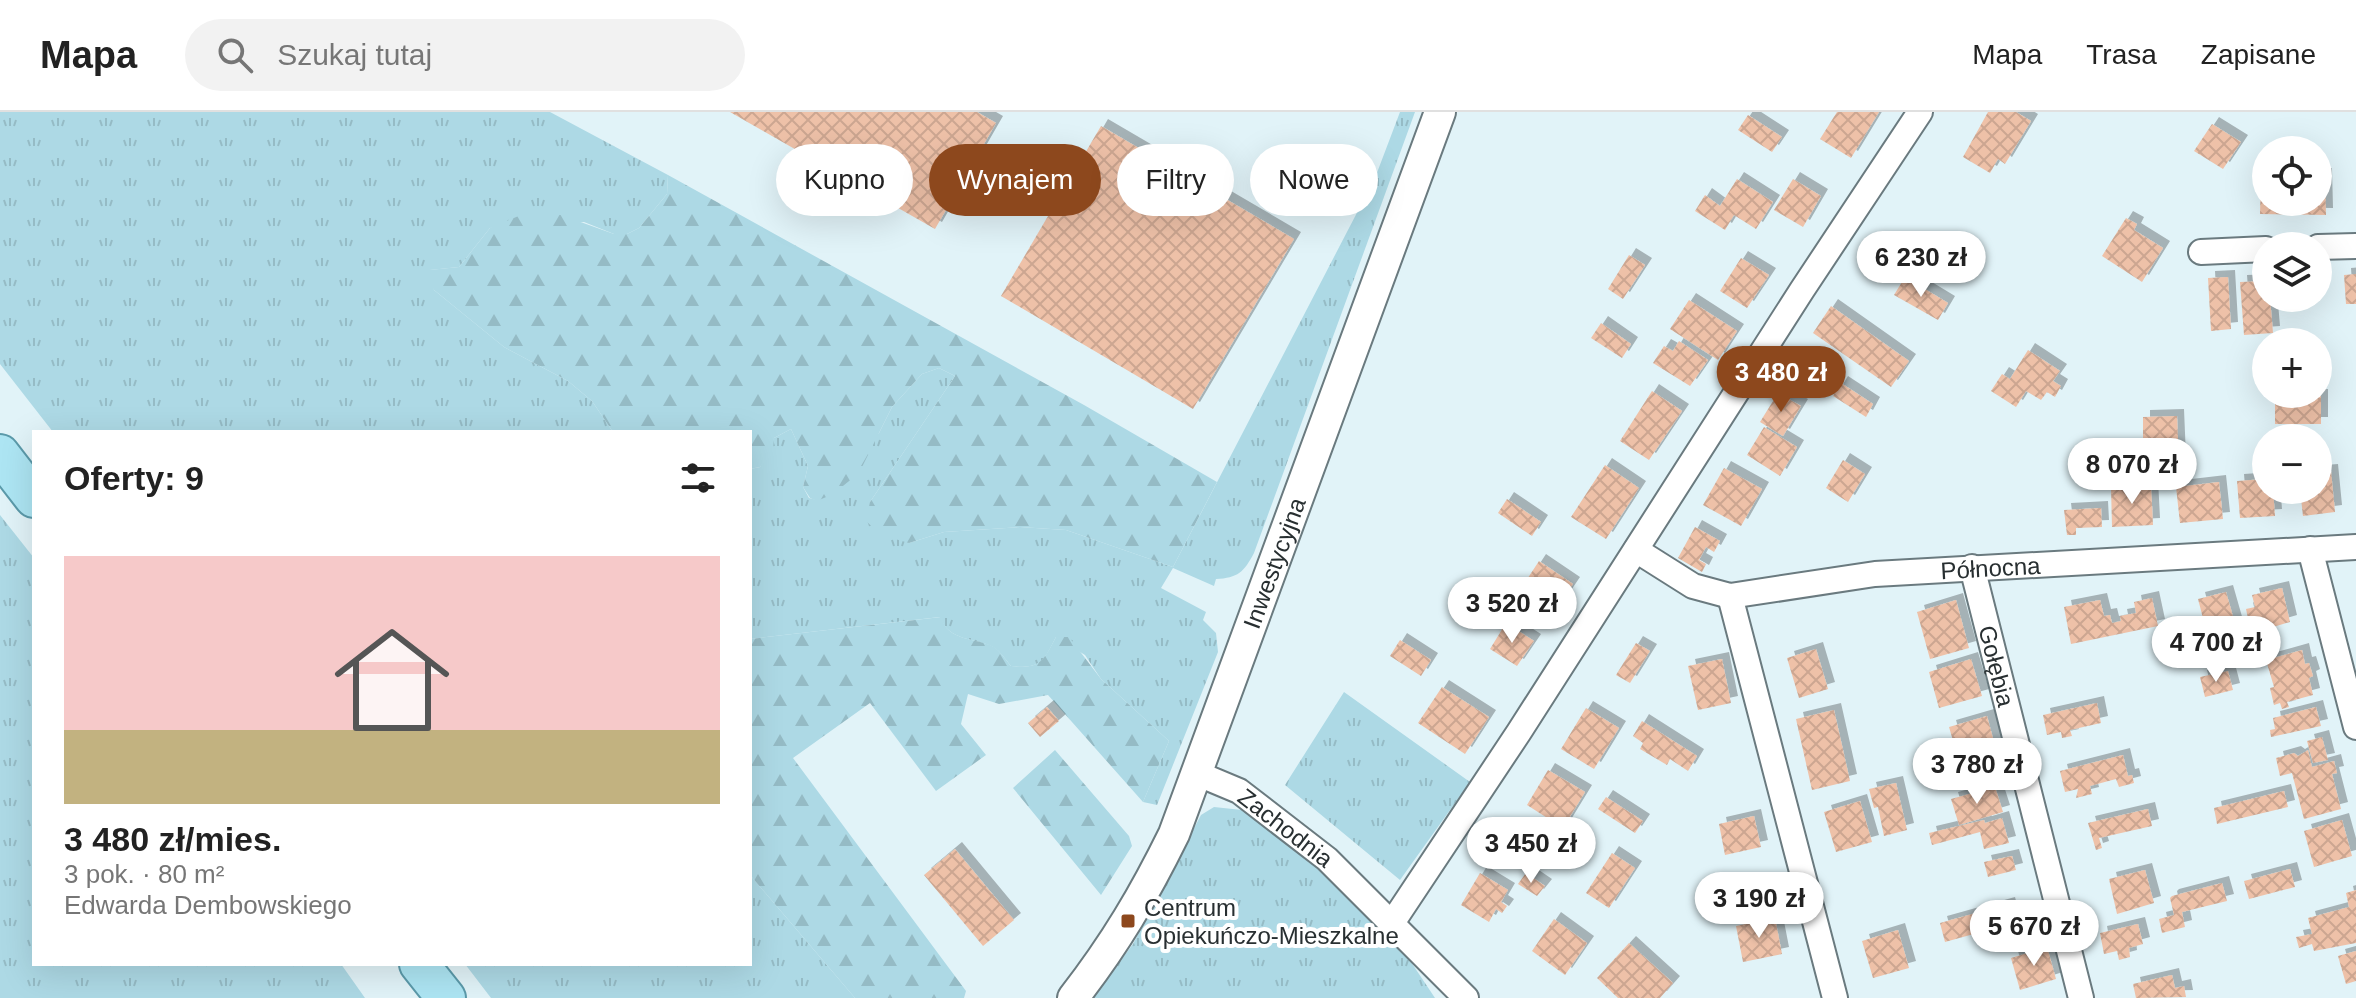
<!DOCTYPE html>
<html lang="pl">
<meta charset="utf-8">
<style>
body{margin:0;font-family:Arial,sans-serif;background:#f2f2f2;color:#222;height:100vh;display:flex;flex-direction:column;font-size:30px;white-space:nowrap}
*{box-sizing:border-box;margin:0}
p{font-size:26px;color:#767676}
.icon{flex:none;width:44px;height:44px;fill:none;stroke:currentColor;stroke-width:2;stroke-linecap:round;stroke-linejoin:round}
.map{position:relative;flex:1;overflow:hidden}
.sheet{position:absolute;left:32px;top:318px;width:720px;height:536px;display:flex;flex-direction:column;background:#fff;border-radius:0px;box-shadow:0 8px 32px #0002}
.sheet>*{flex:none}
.banner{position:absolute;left:776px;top:32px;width:760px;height:72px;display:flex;gap:16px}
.buttons{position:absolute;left:2252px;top:24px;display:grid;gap:16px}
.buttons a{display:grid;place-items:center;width:80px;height:80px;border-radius:50%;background:#fff;box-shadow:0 8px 32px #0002;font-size:40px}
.price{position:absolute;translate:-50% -68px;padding:0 18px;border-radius:28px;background:#fff;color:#222;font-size:26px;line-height:52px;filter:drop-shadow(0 2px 4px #0008)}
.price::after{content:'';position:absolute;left:50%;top:48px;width:24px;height:18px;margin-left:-12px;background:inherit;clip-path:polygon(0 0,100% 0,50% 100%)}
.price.on{background:#8d481d;color:#fff}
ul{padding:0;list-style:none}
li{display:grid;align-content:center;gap:16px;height:424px;padding:0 32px}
li span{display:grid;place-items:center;height:248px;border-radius:0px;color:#555}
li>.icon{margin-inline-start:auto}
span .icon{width:144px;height:144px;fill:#fffc;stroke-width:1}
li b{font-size:34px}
h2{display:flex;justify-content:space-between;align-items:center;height:96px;padding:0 32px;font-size:34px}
.pill{padding:0 28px;border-radius:36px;background:#fff;box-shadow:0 8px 32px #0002;font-size:28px;line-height:72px}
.pill.on{background:#8d481d;color:#fff}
header{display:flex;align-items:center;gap:48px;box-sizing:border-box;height:112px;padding:0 40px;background:#fff;border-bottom:2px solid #e0e0e0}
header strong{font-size:38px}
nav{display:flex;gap:44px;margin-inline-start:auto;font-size:28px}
.search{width:560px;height:72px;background:#f2f2f2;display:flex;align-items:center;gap:20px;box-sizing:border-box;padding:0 28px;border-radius:44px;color:#767676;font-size:30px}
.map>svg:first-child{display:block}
</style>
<header>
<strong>Mapa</strong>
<div class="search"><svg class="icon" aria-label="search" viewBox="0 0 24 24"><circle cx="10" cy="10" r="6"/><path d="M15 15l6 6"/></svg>Szukaj tutaj</div>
<nav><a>Mapa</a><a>Trasa</a><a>Zapisane</a></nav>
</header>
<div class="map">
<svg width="2356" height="886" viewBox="0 0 2356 886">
<defs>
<pattern id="grass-tufts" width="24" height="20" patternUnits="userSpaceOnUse" patternTransform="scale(2)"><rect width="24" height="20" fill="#add9e5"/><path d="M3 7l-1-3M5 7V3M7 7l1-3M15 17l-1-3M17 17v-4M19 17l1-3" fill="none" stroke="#95bbc5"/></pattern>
<pattern id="forest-firs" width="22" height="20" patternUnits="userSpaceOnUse" patternTransform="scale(2)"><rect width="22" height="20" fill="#add9e5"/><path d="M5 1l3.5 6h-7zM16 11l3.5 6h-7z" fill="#95bbc5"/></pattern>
<pattern id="building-cross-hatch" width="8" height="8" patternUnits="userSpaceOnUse" patternTransform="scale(2)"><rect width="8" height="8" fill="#eec1a8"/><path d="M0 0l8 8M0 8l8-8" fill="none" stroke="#cca691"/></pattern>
<filter id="shadow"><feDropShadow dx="7" dy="-7" stdDeviation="0" flood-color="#0004"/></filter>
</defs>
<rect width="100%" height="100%" fill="#e1f3f8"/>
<!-- grass -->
<path fill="url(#grass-tufts)" d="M0 0H550L668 63 667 82 639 116 627 122H614L584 110 490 116 459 155 430 158 434 178 504 235 568 269 592 289 613 320H53L0 252Z
M1400 0H1415L1254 441C1244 460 1238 466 1216 467L1214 474 1173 456 1161 476 1206 500 1203 508 1216 521 1218 540 1157 693 1143 690 1169 629 1101 567 1085 543 1056 525C1043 550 1041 557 1011 554 1006 548 1000 539 993 535 974 525 949 530 940 505L750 527V357L760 355 774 326 791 317 808 354 803 375 809 386 817 388 879 321 892 295 922 262 939 256 955 264 870 390 909 431 944 420 1020 415 1066 418 1173 455 1375 66Z
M0 403 34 446V852H341L365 886H0Z
M1344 580 1470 670 1400 768 1285 673Z
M1214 695 1242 698 1321 756 1409 847 1435 886H1092L1133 832 1201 703Z
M750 763 855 886H491L465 852H750Z"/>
<!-- forest -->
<path fill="url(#forest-firs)" d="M668 63 1084 293 1217 370 1173 455 1066 418 1020 415 944 420 909 431 881 423 866 409 870 390 955 264 939 256 922 262 892 295 859 361 833 382 817 389 810 386 803 375 808 354 791 317 774 326 773 338 760 355 750 357V320H613L592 289 568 269 504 235 434 178 425 164 429 158 459 155 490 116 528 100 561 103 614 122H627L639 116 667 82Z
M941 505C948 530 975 525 994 535 1000 539 1006 548 1011 554 1041 557 1043 549 1056 525H1069L1101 567 1169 629 1143 690 1048 583 999 592 968 582 961 612 986 643 936 679 870 591 793 646 966 879 964 886H855L750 763V527Z
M1055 638 1129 724 1132 734 1101 783 1013 676Z"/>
<!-- building -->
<path fill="url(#building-cross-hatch)" filter="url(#shadow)" d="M730 0H977L996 11 935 117Z
M1837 0H1879L1851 46 1820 27Z
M1988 0H2016L2031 9 2005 52 1998 47 1990 61 1963 45Z
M1748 3 1782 25 1772 40 1738 18Z
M2212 12 2241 30 2223 57 2194 39Z
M1101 14 1294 127 1193 297 1001 184Z
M2261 63H2266V90H2318V63H2325L2326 103 2260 102Z
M1737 67 1773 90 1756 117 1734 103 1725 118 1695 99 1705 83 1720 94Z
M1793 67 1821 84 1803 115 1774 98Z
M2126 106 2137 112 2134 118 2163 136 2142 170 2102 144Z
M1629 143 1645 153 1623 187 1608 177Z
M1741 146 1769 163 1747 196 1720 179Z
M2356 162V192H2346L2344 163Z
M1905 165 1948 191 1938 208 1894 183Z
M2228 165 2231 217 2211 219 2208 166Z
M2266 169V186H2270L2273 221 2244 223 2240 170Z
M1689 188 1737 219 1718 248 1670 217Z
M1831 194 1909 249 1891 275 1813 221Z
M1601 211 1631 232 1622 246 1591 226Z
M1679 229 1708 248 1690 274 1653 251 1664 234 1673 239Z
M2028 238 2060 259 2053 269 2061 274 2055 285 2047 280 2041 288 2026 279 2016 295 1991 279 2002 262 2010 267Z
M1841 271 1873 292 1866 305 1833 284Z
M1652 279 1682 299 1649 348 1620 329Z
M1778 281 1801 294 1783 324 1760 310Z
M2321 284V312H2275V285Z
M2177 304 2179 352 2143 353V305Z
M1764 315 1797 335 1780 364 1747 343Z
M1843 348 1865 362 1848 390 1826 376Z
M1605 353 1639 376 1606 427 1571 405Z
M1724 356 1762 377 1741 414 1703 393Z
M2331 359 2335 400 2303 404 2300 378H2318V360Z
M2266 367V378H2273L2275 404 2240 406 2237 369Z
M2219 370 2223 407 2180 411 2176 375Z
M2151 374 2153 413 2112 415 2111 375Z
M1507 387 1541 410 1532 424 1498 401Z
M2101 396 2102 415 2076 416V423H2067L2064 398Z
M1695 415 1720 429 1714 440 1706 435 1699 448 1706 452 1702 460 1678 446Z
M1539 449 1573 472 1554 500 1520 478Z
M2282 476 2290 510 2260 519 2258 509 2249 511 2246 497 2255 495 2252 483Z
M2226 480 2236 515 2199 524 2196 516 2205 514 2198 487Z
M2152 486 2158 514 2071 532 2064 495 2100 488 2104 504 2110 503 2112 511 2121 509 2120 504 2136 501 2134 490Z
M1956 488 1969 536 1930 547 1917 500Z
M1506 511 1534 529 1517 554 1490 537Z
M1400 528 1431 548 1421 564 1390 544Z
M1636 531 1650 539 1630 571 1616 563Z
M1816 537 1828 577 1799 586 1787 546Z
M2302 538 2305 552 2309 551 2313 564 2309 566 2313 583 2287 590 2289 595 2282 597 2280 591 2274 593 2270 576 2274 575 2266 548Z
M1722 547 1731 591 1698 598 1688 554Z
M1971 547 1982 584 1939 596 1929 560Z
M2228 559 2233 578 2205 585 2200 565Z
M1442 575 1489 605 1465 642 1418 611Z
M2097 591 2101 611 2070 618 2072 624 2062 626 2061 620 2047 623 2043 603Z
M1047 595 1059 609 1040 625 1028 611Z
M2316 595 2321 614 2271 625 2270 618 2275 617 2273 606Z
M1586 596 1619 616 1594 657 1561 637Z
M1834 598 1850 669 1812 678 1796 607Z
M1987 604 1998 645 1961 656 1949 615Z
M1642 609 1697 644 1688 659 1670 647 1667 653 1640 637 1643 631 1633 624Z
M2322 625 2328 648 2313 651 2307 629Z
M2308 638 2312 655 2334 649 2337 661 2332 662 2341 697 2304 707 2292 661 2280 664 2276 646 2294 641 2298 644Z
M2123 643 2128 664 2132 663 2134 671 2119 675 2116 667 2090 674 2092 682 2076 686 2078 677 2065 680 2060 659Z
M1548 658 1585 680 1563 716 1527 693Z
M1896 671 1907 718 1884 724 1878 695 1874 696 1869 677Z
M1995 675 2003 700 1959 713 1951 687Z
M2284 679 2288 695 2217 712 2214 696Z
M1606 685 1643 709 1635 721 1598 697Z
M1860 689 1872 730 1836 740 1824 700Z
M2148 697 2152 714 2099 726 2102 736 2096 738 2088 711Z
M1754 704 1761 735 1725 743 1719 712Z
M2002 706 2009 731 1984 737 1980 720 1932 733 1929 721 1984 708 1985 711Z
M2342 708 2352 744 2314 755 2304 719Z
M955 737 1014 808 983 834 924 763Z
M1612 741 1635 756 1609 796 1586 781Z
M2012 744 2016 758 1988 765 1984 750Z
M2290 757 2295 775 2249 787 2244 769Z
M2145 758 2154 791 2117 802 2109 767Z
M1480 761 1508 778 1501 790 1507 794 1502 801 1496 797 1489 810 1461 793Z
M1526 761 1545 774 1537 784 1518 772Z
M2222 771 2227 789 2182 800 2185 815 2162 821 2159 807 2174 803 2170 786 2172 784Z
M2356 778V831L2314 839 2312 832 2299 836 2296 825 2312 822 2308 806 2349 795 2346 781Z
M2008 792 2013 811 1945 830 1940 811Z
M1775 806 1782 842 1743 850 1736 814Z
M1554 807 1587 831 1565 863 1532 839Z
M2138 812 2143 832 2129 836 2130 845 2119 848 2117 839 2104 842 2100 821Z
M1898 818 1909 856 1873 866 1862 829Z
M1629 831 1673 871 1660 886H1618L1597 866Z
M2047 835 2056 867 2020 878 2011 846Z
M2356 839V869L2346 872 2338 844Z
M2172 863 2175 876 2184 874 2186 885 2136 886 2133 872Z"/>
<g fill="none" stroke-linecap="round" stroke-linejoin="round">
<!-- minor casing -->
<g stroke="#6a7a7f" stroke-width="28">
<g id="minor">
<path d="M2318 135 2356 134"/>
<path d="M2201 140 2266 137"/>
<path d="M2310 437 2356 615"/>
<path id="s1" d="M1636 438 1693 474 1730 484 1875 462 2356 435"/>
<path id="s2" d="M1972 455 2081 886"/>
<path d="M1730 484 1835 886"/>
<path id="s3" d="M1196 661 1239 679 1327 747 1466 886"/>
<path d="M1392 811 1519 620 1802 178 1920 0"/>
</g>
</g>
<!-- tertiary casing -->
<g stroke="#6a7a7f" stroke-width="34">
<g id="tertiary">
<path id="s4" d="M1073 886C1115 832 1144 783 1174 722L1440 0"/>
</g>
</g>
<!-- primary casing -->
<g stroke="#5b9aaa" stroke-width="42">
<path id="primary" d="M0 342 34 386
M419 852 446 886"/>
</g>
<!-- minor -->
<use href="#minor" stroke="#fff" stroke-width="24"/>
<!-- tertiary -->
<use href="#tertiary" stroke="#fff" stroke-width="30"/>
<!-- primary -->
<use href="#primary" stroke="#ade5f3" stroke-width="38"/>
</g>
<!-- markers -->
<rect fill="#8d481d" stroke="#fff" stroke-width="3" x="1120" y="801" width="16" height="16" rx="4"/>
<g text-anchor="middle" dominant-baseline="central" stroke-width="8" stroke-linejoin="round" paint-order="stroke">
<!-- street labels -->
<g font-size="24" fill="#282f31" stroke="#fff">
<text stroke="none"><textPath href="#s4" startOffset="482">Inwestycyjna</textPath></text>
<text stroke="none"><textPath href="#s1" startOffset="368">Północna</textPath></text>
<text stroke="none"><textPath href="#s2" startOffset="102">Gołębia</textPath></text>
<text stroke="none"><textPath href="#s3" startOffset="106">Zachodnia</textPath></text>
</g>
<!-- poi labels -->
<g font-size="24" fill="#282f31" stroke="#fff" text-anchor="start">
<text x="1144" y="795">Centrum<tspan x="1144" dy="28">Opiekuńczo-Mieszkalne</tspan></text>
</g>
</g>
</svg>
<div class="buttons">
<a><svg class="icon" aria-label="locate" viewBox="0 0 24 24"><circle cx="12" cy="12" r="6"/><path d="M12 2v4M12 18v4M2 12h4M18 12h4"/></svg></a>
<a><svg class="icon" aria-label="layers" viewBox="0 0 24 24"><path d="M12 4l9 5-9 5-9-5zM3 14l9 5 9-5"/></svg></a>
<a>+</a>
<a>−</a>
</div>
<b class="price" style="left:1921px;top:187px">6 230 zł</b>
<b class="price on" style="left:1781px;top:302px">3 480 zł</b>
<b class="price" style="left:2132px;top:394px">8 070 zł</b>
<b class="price" style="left:1512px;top:533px">3 520 zł</b>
<b class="price" style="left:2216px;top:572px">4 700 zł</b>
<b class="price" style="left:1977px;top:694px">3 780 zł</b>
<b class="price" style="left:1531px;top:773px">3 450 zł</b>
<b class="price" style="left:1759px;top:828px">3 190 zł</b>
<b class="price" style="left:2034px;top:856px">5 670 zł</b>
<div class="banner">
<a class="pill">Kupno</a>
<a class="pill on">Wynajem</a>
<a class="pill">Filtry</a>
<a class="pill">Nowe</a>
</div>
<section class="sheet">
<h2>Oferty: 9<svg class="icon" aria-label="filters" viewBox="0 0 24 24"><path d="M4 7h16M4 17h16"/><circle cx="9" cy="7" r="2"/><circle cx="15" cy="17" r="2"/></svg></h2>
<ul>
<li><span style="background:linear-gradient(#f6c9c9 70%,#c2b280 0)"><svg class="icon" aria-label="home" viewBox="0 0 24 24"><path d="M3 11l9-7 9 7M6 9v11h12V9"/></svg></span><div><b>3 480 zł/mies.</b><p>3 pok. · 80 m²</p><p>Edwarda Dembowskiego</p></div></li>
</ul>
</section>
</div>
